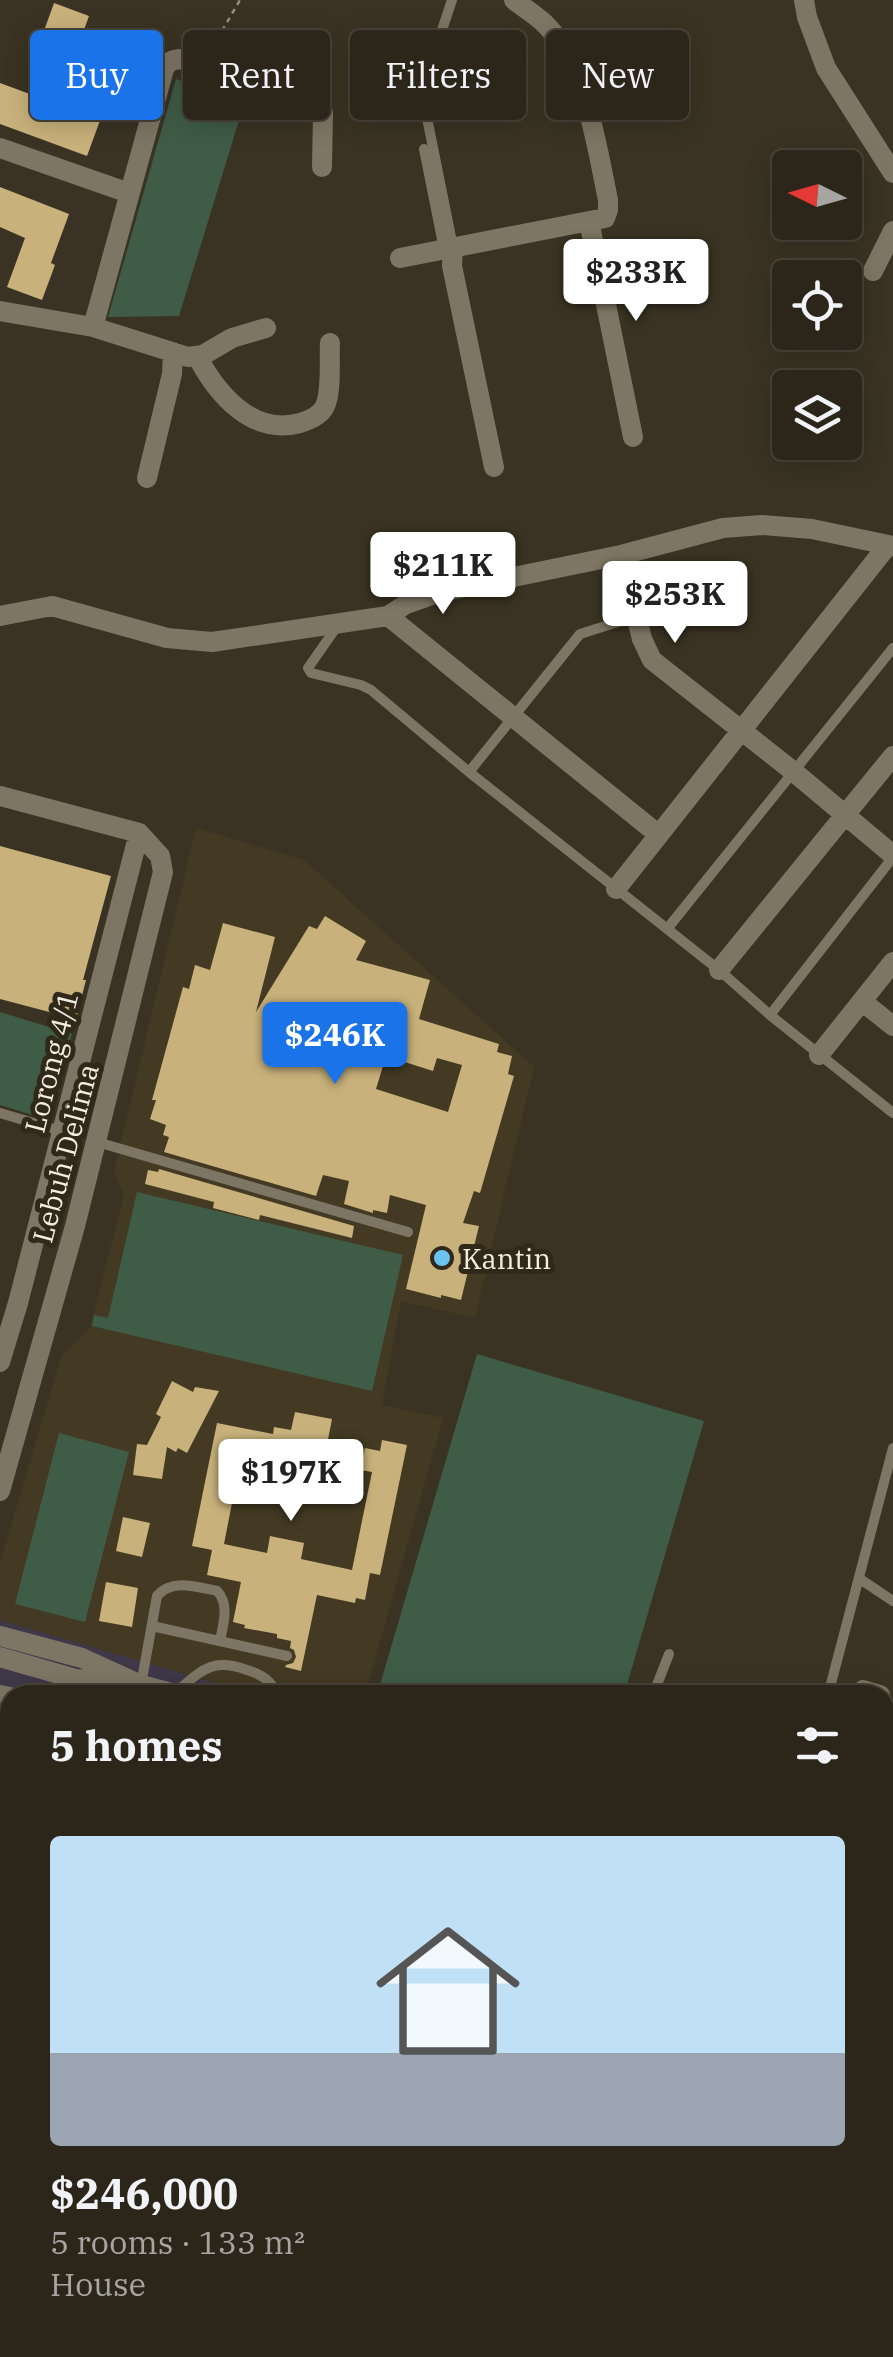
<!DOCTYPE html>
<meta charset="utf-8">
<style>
body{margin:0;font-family:"IBM Plex Serif",serif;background:#383227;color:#f1f3f6;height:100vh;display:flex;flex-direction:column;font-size:38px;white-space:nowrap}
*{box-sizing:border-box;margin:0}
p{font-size:32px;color:#a6a5a2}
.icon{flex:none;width:55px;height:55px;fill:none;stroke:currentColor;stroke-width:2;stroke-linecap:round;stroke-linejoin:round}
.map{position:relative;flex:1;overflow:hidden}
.panel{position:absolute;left:0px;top:1685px;width:895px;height:672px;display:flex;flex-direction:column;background:#2c261a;border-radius:30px 30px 0 0;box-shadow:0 5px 25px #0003,0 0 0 2px #484339}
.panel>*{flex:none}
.guide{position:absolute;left:30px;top:30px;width:835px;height:90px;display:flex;gap:20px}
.needle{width:65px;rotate:275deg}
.fabs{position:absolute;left:772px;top:150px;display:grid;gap:20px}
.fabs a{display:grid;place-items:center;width:90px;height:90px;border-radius:10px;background:#2c261a;box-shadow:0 5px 25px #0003,0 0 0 2px #484339;font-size:50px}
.price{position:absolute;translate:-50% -85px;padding:0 22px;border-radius:10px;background:#fff;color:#222;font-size:32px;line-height:65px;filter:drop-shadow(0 2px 5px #0008)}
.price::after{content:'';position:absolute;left:50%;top:60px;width:30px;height:22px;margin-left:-15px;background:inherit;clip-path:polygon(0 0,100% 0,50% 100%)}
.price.on{background:#1a73e8;color:#fff}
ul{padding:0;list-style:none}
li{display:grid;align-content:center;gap:20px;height:530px;padding:0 50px}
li+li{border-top:2px solid #484339}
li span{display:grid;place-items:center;height:310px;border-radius:10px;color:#555}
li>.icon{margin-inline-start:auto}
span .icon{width:180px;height:180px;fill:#fffc;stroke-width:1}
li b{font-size:42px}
h2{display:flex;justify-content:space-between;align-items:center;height:120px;padding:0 50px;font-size:42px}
.chip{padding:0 35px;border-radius:10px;background:#2c261a;box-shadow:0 5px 25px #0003,0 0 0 2px #484339;font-size:35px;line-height:90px}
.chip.on{background:#1a73e8;color:#fff}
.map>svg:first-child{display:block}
</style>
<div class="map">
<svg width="893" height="2357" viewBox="0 0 893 2357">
<rect width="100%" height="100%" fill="#3a3323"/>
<!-- commercial -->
<path fill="#3e3849" d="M0 1620 258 1695H10V1777L0 1775Z"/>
<!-- built -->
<path fill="#443a23" d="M196 828 304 860 534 1067 475 1318 401 1301 382 1405 443 1418 365 1695H258L0 1620V1563L61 1357 90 1328 124 1195 114 1171Z"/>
<!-- green -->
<path fill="#3f5c47" d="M176 79 244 104 179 316 108 317Z
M0 1012 72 1034 46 1119 0 1105Z
M137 1192 403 1255 372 1391 92 1326 94 1315 108 1318Z
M477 1354 704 1421 624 1695H377Z
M59 1433 129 1452 85 1622 15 1604Z"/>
<!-- building -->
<path fill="#c8b17b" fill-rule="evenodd" d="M54 3 89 16 76 52 41 39Z
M91 59 126 72 114 107 106 104 87 156 0 124V83L73 110Z
M0 187 69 214 51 263 55 265 42 300 7 287 25 238 0 227Z
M0 846 111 876 83 980H86L76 1019 0 999Z
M325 916 366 941 356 960 430 980 419 1019 499 1044 497 1052 512 1056 508 1074 514 1076 480 1193 474 1191 463 1223 479 1226 461 1300 441 1295V1298L406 1289 426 1205 390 1195 387 1213 373 1210V1213L344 1204 349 1181 323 1175 316 1196 164 1152 169 1137 163 1135 166 1125 150 1119 156 1100H152L183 987 189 989 195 965 210 970 223 923 275 937 256 1012 309 926 317 929ZM386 1056 433 1071 437 1058 462 1065 448 1112 376 1089Z
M159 1169 354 1226 352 1238 260 1215 259 1220 213 1208 214 1202 145 1184 148 1170 158 1172Z
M172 1381 193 1392 195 1387 219 1391 187 1453 178 1448 176 1452 167 1447 162 1479 133 1475 137 1444 147 1445 161 1417 156 1414Z
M295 1412 332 1419 326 1450 340 1453 334 1485 321 1482 319 1492 253 1479 250 1496 237 1494 235 1504 232 1503 224 1544 267 1553 270 1536 304 1543 301 1559 352 1570 372 1472 360 1470 365 1448 380 1451 382 1440 407 1445 380 1575 370 1573 365 1600 356 1598 355 1603 317 1595 301 1671 285 1667 286 1665 293 1663 296 1657 294 1650 290 1648 291 1641 277 1638V1634L244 1628 245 1625 233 1622 241 1582 207 1575 212 1550 192 1546 217 1423 273 1434 274 1427 291 1430Z
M123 1517 150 1523 142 1557 116 1551Z
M106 1582 138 1588 132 1627 99 1621Z"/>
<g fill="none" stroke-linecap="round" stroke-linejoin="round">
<!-- path -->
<path stroke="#958f81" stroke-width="2.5" stroke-dasharray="5 5" stroke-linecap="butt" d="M212 48 240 0"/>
<!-- lane -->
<path stroke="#7e7664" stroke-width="10" d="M439 39 452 0
M423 98 453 247
M424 149 444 249
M338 625 308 668 311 673 361 685 371 690 469 772 719 970 770 1015 893 1113
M469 772 580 634 637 616
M667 929 893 648
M770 1015 893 857
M0 1113 61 1131
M97 1142 408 1232
M860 1579 893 1601
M152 1626 287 1656
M141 1685 157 1596C172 1578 197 1587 217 1591 230 1604 223 1625 220 1641
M175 1693C201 1671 211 1657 247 1670 263 1675 270 1680 278 1695
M653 1695 669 1654
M828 1695 893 1448
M885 1779 893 1781
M0 1783 10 1786
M842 2348 888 2357"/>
<!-- street -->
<path stroke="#7e7664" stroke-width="20" d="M804 0 807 17 826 68 893 173
M0 148 129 193
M589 221 633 437
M453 247 452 266 494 467
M400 258 605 218 608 210V200C597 147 585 63 545 24 536 15 524 8 514 0
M873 271 893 231
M0 311 93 327 164 69C168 62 171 60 180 59L259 87 305 97 317 104 323 113 322 167
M93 327 188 357 203 355 232 338 266 328
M197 356C217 394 252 436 300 423 310 420 321 415 325 406 332 391 329 360 330 343
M147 478 172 374 173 352
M621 555 642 639 652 660 794 772 893 855
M0 616 52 606 167 638 212 642 388 616 406 604 440 592 621 555 723 528 762 525 812 529 893 546
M388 616 659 835
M0 796 139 833 160 856 163 872 75 1226 0 1491
M616 889 888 545
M719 970 893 756
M863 1002 893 1026
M819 1055 893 962
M0 1362 18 1303 139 833
M0 1636 82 1658 141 1685 179 1695
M0 1657 76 1679 124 1683
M863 1690 880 1695
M0 1695 10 1697
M0 1854 10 1857
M885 1858 893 1860
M885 1901 893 1903
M885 1999 893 1972
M885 2129 893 2100
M0 2226 10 2228
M497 2348 528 2357
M91 2357 93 2348
M268 2357 271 2348
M603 2357 605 2348
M740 2357 743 2348
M785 2357 788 2348"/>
</g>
<!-- markers -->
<circle fill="#6ac3f1" stroke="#302919" stroke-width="4" cx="442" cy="1258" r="10"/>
<g text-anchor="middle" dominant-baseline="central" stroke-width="10" stroke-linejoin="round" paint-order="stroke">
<!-- street labels -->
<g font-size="28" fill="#f3eee4" stroke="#302919">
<text transform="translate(51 1062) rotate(-76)">Lorong 4/1</text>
<text transform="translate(65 1153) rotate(-75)">Lebuh Delima</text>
</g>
<!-- poi labels -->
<g font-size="28" fill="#f3eee4" stroke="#302919" text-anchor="start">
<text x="462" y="1258">Kantin</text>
</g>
</g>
</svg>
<div class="fabs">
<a><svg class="needle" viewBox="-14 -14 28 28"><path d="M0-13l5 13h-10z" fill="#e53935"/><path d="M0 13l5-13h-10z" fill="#a6a5a2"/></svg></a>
<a><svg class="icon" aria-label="locate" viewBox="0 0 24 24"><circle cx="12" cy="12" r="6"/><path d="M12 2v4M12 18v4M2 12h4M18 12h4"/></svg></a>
<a><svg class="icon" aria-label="layers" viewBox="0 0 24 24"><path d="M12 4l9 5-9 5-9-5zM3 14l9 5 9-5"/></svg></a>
</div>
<b class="price" style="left:636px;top:324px">$233K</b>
<b class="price" style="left:443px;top:617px">$211K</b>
<b class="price" style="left:675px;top:646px">$253K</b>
<b class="price on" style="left:335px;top:1087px">$246K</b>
<b class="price" style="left:291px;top:1524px">$197K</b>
<div class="guide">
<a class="chip on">Buy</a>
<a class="chip">Rent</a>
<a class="chip">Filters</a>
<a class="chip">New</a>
</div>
<section class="panel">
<h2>5 homes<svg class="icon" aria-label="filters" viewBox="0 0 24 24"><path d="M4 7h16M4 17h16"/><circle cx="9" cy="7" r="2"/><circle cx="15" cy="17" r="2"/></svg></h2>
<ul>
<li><span style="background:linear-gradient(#bfe0f5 70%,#9aa5b1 0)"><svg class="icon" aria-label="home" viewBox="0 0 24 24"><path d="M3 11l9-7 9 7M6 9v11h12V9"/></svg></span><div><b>$246,000</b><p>5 rooms · 133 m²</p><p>House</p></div></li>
</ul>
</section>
</div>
